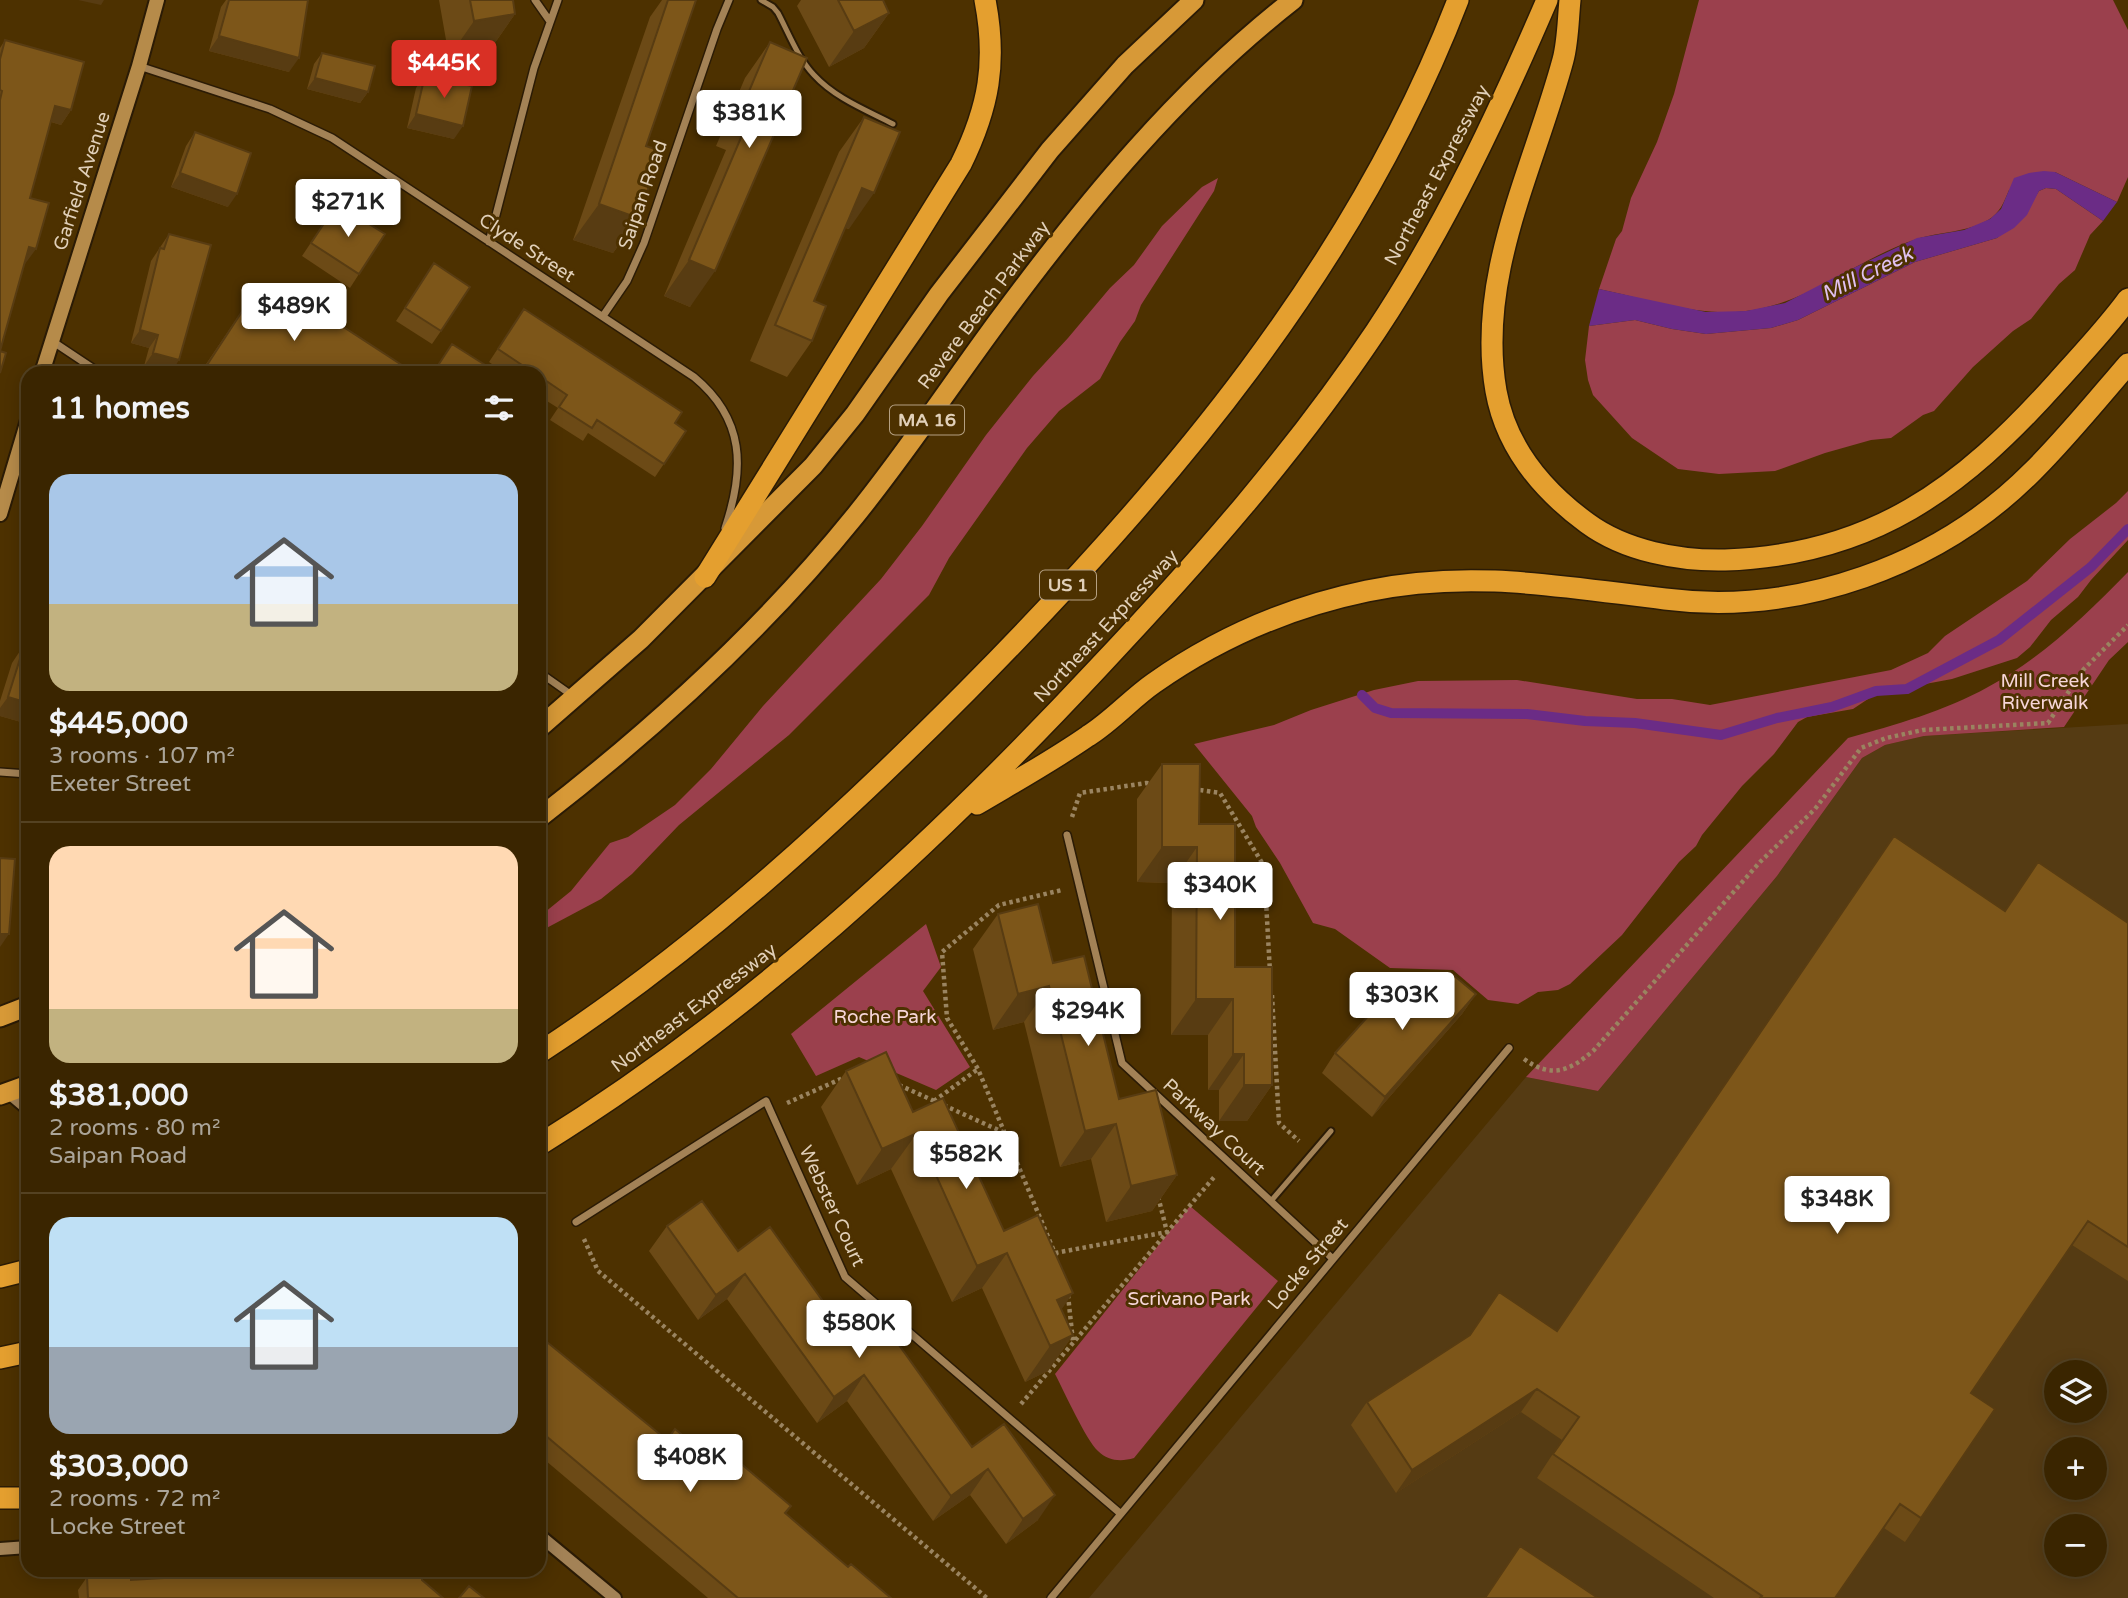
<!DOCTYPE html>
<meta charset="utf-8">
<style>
body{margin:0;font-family:"Varela Round",sans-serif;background:#45310f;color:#f1f3f6;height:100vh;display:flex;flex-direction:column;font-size:26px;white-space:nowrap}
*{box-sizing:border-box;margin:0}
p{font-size:23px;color:#aba599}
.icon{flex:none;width:38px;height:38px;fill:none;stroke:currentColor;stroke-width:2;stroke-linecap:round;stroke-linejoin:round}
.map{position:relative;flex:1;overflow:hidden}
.sheet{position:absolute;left:21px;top:366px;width:525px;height:1211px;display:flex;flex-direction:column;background:#3a2500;border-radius:21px;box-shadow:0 4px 18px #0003,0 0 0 2px #544222}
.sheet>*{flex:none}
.tools{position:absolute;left:2044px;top:1360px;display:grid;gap:14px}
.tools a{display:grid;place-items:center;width:63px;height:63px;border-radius:50%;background:#3a2500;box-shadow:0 4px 18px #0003,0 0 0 2px #544222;font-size:35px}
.price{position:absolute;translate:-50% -60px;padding:0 16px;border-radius:7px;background:#fff;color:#222;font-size:23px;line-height:46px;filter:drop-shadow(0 2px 4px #0008)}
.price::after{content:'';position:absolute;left:50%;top:42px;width:21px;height:16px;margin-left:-10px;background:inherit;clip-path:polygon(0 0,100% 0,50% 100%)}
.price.active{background:#d93025;color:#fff}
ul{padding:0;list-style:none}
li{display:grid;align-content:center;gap:14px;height:371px;padding:0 28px}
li+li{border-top:2px solid #544222}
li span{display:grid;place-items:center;height:217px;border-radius:21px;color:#555}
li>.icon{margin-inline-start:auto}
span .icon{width:126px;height:126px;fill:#fffc;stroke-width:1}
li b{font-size:30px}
h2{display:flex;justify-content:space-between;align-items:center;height:84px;padding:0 28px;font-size:30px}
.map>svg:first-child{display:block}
</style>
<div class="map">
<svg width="2128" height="1598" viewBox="0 0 2128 1598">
<rect width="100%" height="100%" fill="#4d3100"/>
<!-- built -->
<path fill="#553b13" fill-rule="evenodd" d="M2128 724V1598H1089L1526 1077 1598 1091 1777 876 1862 758 1885 745 1924 736ZM2056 1372H2095V1410H2056ZM2056 1449H2095V1488H2056ZM2056 1526H2095V1564H2056Z"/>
<!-- green -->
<path fill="#9b404d" d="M1699 0H2113L2128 30V177L2117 202 2055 172 2009 190C2004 202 2000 213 1988 220 1966 233 1941 231 1917 239 1858 258 1808 304 1746 311 1698 317 1647 299 1599 289L1616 239 1622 231 1631 198 1657 142 1674 94Z
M1218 178 1214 191 1141 305 1135 321 1120 342 1100 379 1059 411 1027 448 949 558 929 595 789 735 679 825 632 874 601 899 539 932V917L571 891 610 843 628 837 675 805 711 769 763 706 881 579 922 526 986 435 1033 376 1068 338 1110 288 1134 265 1162 226 1202 187Z
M2046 188 2056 189 2103 221 2090 235 2075 270 2059 284 2031 319 2013 331 1973 367 1934 411 1923 415 1891 438 1871 440 1825 453 1775 471 1719 474 1678 469 1632 438 1593 395 1588 380 1585 360 1589 326 1635 320 1672 329 1706 334 1771 328 1798 320 1915 262 1997 238 2032 202 2039 191Z
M2128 491V540L2091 580 2078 597 2051 620 2030 647 2017 658 1952 679 1877 693 1853 709 1807 717 1798 722 1774 754 1742 786 1702 835 1696 846 1679 862 1622 935 1570 984 1558 990 1538 992 1518 1004 1488 1000 1453 970 1390 968 1335 929 1313 923 1280 863 1256 827 1252 816 1194 744 1274 725 1311 710 1374 690 1418 681 1517 680 1637 699H1672L1710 705 1891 670 1928 653 1945 636 2027 581 2070 539 2116 503Z
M2128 572V642L2109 660 2064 727 1924 736 1885 745 1862 758 1777 876 1598 1091 1526 1077 1848 738C1895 725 1945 711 1988 687 2042 658 2086 615 2128 572Z
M926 924 941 967 923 991 970 1067 936 1090 859 1057 816 1076 791 1034Z
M1190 1206 1278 1281 1134 1458C1121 1462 1108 1461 1098 1451 1086 1440 1064 1391 1055 1374Z"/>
<!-- water -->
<path fill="#6b2c86" d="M2044 171 2055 172 2117 202 2103 221 2056 189 2046 188 2039 191 2027 215 2014 228 1997 238 1915 262 1798 320 1771 328 1706 334 1672 329 1635 320 1589 326 1599 289 1706 312 1746 311 1785 303 1843 273 1917 238 1964 230 1990 219 2001 209 2014 178 2029 173Z"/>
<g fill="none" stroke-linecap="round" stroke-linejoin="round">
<!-- stream -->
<path stroke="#6b2c86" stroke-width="10" d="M1362 695 1375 708 1391 713 1527 714 1585 721 1635 723 1721 735 1777 718 1832 707 1876 691 1907 689 1999 640 2091 567 2128 529"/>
<!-- service casing -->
<g stroke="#2b1b05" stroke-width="9">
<path id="service" d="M761 0 773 7 778 13C789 34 798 58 814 75 835 98 866 110 893 124
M1271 1201 1331 1131"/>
</g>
<!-- minor casing -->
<g stroke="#2b1b05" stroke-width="10">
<path id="minor" d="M535 0 549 20
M139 66 270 109 332 138 694 377C745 419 745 469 725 528
M489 242 534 68 558 0
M603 316 627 281 644 243 717 29 729 0
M52 341 100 373
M539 672 573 696
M0 772 28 774
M1067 835 1122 1063 1333 1259
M576 1222 766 1101 845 1277 1121 1514
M1051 1598 1509 1048"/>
</g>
<!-- tertiary casing -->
<g stroke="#2b1b05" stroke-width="16">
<path id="tertiary" d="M8 1092 28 1109
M539 1535 615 1598
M0 1549 28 1547"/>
</g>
<!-- secondary casing -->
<g stroke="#2b1b05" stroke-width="18">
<path id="secondary" d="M42 373 139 66 157 0
M0 514 28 420"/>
</g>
<!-- trunk casing -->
<g stroke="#2b1b05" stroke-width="23">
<path id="trunk" d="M539 728 641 639 813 466 855 414 939 294 1050 150 1125 65 1194 0
M539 818C654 729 763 630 855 516 907 452 952 383 1001 317 1087 201 1179 89 1293 0
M0 1017 28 1006
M0 1095 28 1085"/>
</g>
<!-- motorway casing -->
<g stroke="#2b1b05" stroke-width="24">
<path id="motorway" d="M1570 0C1568 20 1568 41 1563 60 1534 168 1476 276 1496 391 1506 447 1542 490 1587 523 1625 551 1679 561 1725 560 1873 555 1962 488 2057 382 2081 355 2107 328 2128 299
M705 577 961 164C989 107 997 62 985 0
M977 804C1014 782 1052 761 1088 736 1112 721 1131 699 1154 683 1218 638 1290 607 1367 591 1470 569 1563 587 1665 599 1798 616 1939 566 2033 471 2067 437 2097 400 2128 364
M539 1053C696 951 836 823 967 691 1167 489 1355 268 1458 0
M539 1145C749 1015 931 847 1099 667 1199 561 1295 452 1376 331 1445 227 1498 114 1547 0
M0 1277 28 1270
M0 1358 28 1352
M0 1498H28"/>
</g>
<!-- path -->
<path stroke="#9a8460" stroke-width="4.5" stroke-dasharray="3.5 3.5" stroke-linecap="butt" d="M1193 789 1220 793 1264 866 1270 972
M1072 817 1080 793 1146 783 1154 784
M1272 995 1279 1123 1299 1141
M1524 1059C1552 1079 1570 1071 1594 1050L1760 862 1815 809 1861 748 1886 738 1923 730 2048 723 2083 670 2128 625
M899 1085 1005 1133
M934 1101 978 1069
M787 1103 843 1078
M584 1239 598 1271 987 1598
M1055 1253 1167 1232 1158 1196
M1056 1256 978 1069 947 1018 942 952 999 905 1062 890
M1068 1295 1073 1342
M1021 1404 1215 1176"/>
<!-- service -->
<use href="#service" stroke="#a38256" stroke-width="5"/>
<!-- minor -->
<use href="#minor" stroke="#a38256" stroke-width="7"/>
<!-- tertiary -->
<use href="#tertiary" stroke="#a38256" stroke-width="12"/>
<!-- secondary -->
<use href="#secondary" stroke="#b68b4a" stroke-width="14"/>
<!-- trunk -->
<use href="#trunk" stroke="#d79937" stroke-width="19"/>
<!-- motorway -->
<use href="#motorway" stroke="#e49f2f" stroke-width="21"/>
</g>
<!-- wall -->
<path fill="#6c4a16" d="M226 0H308L289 72 209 51 221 7Z
M439 0H513L515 14 490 50 449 57Z
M662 0H696L646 146 638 218 613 253 573 240 650 17Z
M801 0H883L889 13 864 48 829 67 797 6Z
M5 40 71 110 61 125 51 122 30 198 25 264 24 263 0 351V373V48Z
M770 42 807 58 690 307 664 296 726 150 716 146 745 78Z
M322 53 368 92 360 103 307 89 314 64Z
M425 75 454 139 407 128 416 88Z
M864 117 849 229 845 228 814 301 812 341 787 377 750 361 839 152Z
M195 132 228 207 171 187 186 146Z
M328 217 359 274 350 288 302 256Z
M169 234 179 360 144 366 149 348 131 343 151 261Z
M434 263 441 331 432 344 396 321Z
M260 284 323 325 414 373H200Z
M524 309 686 431 655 477 588 433 583 441 550 420 558 408 539 396V373H505L489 362Z
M28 624V724L0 716V701L12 663 20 651Z
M1162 764 1199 824 1235 967 1272 1085 1247 1121H1219V1090H1208V1035H1171L1172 883 1137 882V799Z
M2004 911 2128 923V1281L2072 1245 1971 1393 1995 1409 1905 1542 1884 1528 1835 1598H1714L1537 1478 1562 1440 1521 1412 1396 1493 1351 1425 1367 1402 1557 1331Z
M998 914 1053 963 1119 1099 1177 1175 1152 1211 1106 1222 1091 1159 1060 1167 1024 1022 993 1030 973 949Z
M1476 994 1462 1014 1372 1117 1322 1073 1335 1053 1423 1004Z
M846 1071 913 1112 1004 1231 1062 1310 1073 1335 1048 1371 1025 1382 982 1288 952 1302 891 1169 857 1185 821 1107Z
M667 1226 738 1251 857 1349 972 1447 1038 1520 1006 1544 970 1495 933 1521 847 1401 817 1423 727 1299 698 1320 649 1251Z
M539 1332 542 1338 667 1440 791 1506 785 1513 848 1567 891 1598H708L539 1455Z
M87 1577 131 1580H422L443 1598H79L78 1590Z"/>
<!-- shaded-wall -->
<path fill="#583c12" d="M78 0H104L101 5Z
M889 13 864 48 829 67 854 31Z
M515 14 490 50 449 57 474 21Z
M219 36 299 58 289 72 209 51Z
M315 78 368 92 360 103 307 89Z
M55 106 71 110 61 125 45 120Z
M416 114 463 126 454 139 407 128Z
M180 173 237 194 228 207 171 187Z
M862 188 874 193 849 229 837 224Z
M599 204 638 218 613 253 573 240Z
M29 247 36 249 25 264 18 262Z
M689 260 715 271 690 307 664 296Z
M140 330 158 335 149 348 131 343Z
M153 353 179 360 171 373 144 366Z
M8 697 28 703V724L0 716V708Z
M1162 847H1197L1172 883 1137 882Z
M0 934H9L0 947Z
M1049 986 1024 1022 993 1030 1018 994Z
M1476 994 1462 1014 1372 1117 1385 1097Z
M1196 999H1233L1208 1035H1171Z
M1233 1054H1244L1219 1090H1208Z
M1244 1085H1272L1247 1121H1219Z
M1116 1124 1091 1159 1060 1167 1085 1131Z
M917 1133 891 1169 857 1185 882 1149Z
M1177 1175 1152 1211 1106 1222 1131 1186Z
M1007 1253 982 1288 952 1302 977 1266Z
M745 1274 727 1299 698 1320 716 1295Z
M1073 1293 1048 1329 1057 1300Z
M1073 1335 1048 1371 1025 1382 1050 1346Z
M864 1375 847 1401 817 1423 834 1397Z
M1537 1389 1521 1412 1396 1493 1412 1470Z
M988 1469 970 1495 933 1521 951 1496Z
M1055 1495 1038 1520 1006 1544 1023 1519Z"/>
<!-- building -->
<path fill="#7d5619" stroke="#583c12" stroke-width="2" d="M229 0H308L299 58 219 36Z
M470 0H513L515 14 474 21Z
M668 0H696L646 146 661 151 638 218 599 204Z
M838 0H883L889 13 854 31Z
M5 40 84 62 71 110 55 106 30 198 49 203 36 249 29 247 0 351 6 353 0 373V100L2 91 0 90V59Z
M770 42 807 58 715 271 689 260 751 114 741 110Z
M322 53 375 66 368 92 315 78Z
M425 75 472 86 463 126 416 114Z
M864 117 900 132 874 193 862 188 814 301 826 306 812 341 775 325Z
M195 132 251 153 237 194 180 173Z
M337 204 385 234 359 274 311 243Z
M169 234 211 245 179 360 153 353 158 335 140 330 160 248 164 249Z
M434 263 470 287 441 331 405 308Z
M260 284 323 325 328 317 414 373H218L207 365Z
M524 309 682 412 675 423 686 431 664 464 597 420 592 428 559 407 567 395 539 376V373H534L498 349Z
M452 344 490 368 487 373H433Z
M24 646 28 647V703L8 697Z
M1162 764H1200L1199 824H1235V967H1272V1085H1244V1054H1233V999H1196L1197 847H1162Z
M1894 836 2005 911 2038 862 2128 923V1247L2088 1221 1971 1393 1995 1409 1921 1518 1900 1504 1835 1598H1760L1762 1596 1553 1454 1579 1417 1537 1389 1412 1470 1367 1402 1470 1335 1499 1292 1557 1331Z
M0 858 15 859 9 934H0Z
M1038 904 1053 963 1084 956 1119 1099 1156 1090 1177 1175 1131 1186 1116 1124 1085 1131 1049 986 1018 994 998 914Z
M1451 973 1476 994 1385 1097 1335 1053 1399 982 1423 1004Z
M886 1052 913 1112 943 1098 1004 1231 1038 1215 1073 1293 1057 1300 1073 1335 1050 1346 1007 1253 977 1266 917 1133 882 1149 846 1071Z
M702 1201 738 1251 770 1227 857 1349 886 1327 972 1447 1004 1424 1055 1495 1023 1519 988 1469 951 1496 864 1375 834 1397 745 1274 716 1295 667 1226Z
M539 1332 543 1336 542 1338 667 1440 675 1429 723 1469 733 1457 791 1506 785 1513 848 1567 851 1564 891 1598H738L539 1430Z
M1520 1546 1598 1598H1485Z
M298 1570H422V1580L443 1598H88L87 1577 131 1575V1580Z
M469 1586 484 1598H459Z"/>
<g text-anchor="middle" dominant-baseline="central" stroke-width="6" stroke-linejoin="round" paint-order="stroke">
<!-- shield labels -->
<g fill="#4d3100" stroke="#b5a082" stroke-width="2">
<rect x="890" y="405.5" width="74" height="29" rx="5"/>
<rect x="1040" y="570.5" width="56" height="29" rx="5"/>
</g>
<g font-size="18" font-weight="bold" fill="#e1d0b9">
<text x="927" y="420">MA 16</text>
<text x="1068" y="585">US 1</text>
</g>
<!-- street labels -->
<g font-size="19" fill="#e1d0b9" stroke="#4d3100">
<text transform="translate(1437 175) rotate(-62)">Northeast Expressway</text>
<text transform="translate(82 181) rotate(-72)">Garfield Avenue</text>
<text transform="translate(643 195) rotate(-71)">Saipan Road</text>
<text transform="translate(527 248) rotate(33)">Clyde Street</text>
<text transform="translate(984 305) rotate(-53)">Revere Beach Parkway</text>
<text transform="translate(1106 626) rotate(-47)">Northeast Expressway</text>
<text transform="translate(694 1008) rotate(-37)">Northeast Expressway</text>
<text transform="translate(1214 1127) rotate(43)">Parkway Court</text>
<text transform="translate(832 1206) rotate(65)">Webster Court</text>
<text transform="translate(1308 1264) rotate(-50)">Locke Street</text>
</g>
<!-- park labels -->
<g font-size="19" fill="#f7d6d8" stroke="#4d3100">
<text x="2045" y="681">Mill Creek<tspan x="2045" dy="22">Riverwalk</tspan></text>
<text x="885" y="1017">Roche Park</text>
<text x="1189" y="1299">Scrivano Park</text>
</g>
<!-- water labels -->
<g font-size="21" font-style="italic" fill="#e0c1f0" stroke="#4d3100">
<text transform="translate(1867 274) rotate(-26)">Mill Creek</text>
</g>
</g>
</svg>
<div class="tools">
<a><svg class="icon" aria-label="layers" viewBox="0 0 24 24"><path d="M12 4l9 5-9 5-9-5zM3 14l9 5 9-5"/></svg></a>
<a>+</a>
<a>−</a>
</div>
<b class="price active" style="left:444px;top:100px">$445K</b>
<b class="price" style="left:749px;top:150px">$381K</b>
<b class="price" style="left:348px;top:239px">$271K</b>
<b class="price" style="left:294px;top:343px">$489K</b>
<b class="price" style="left:1220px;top:922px">$340K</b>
<b class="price" style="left:1402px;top:1032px">$303K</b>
<b class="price" style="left:1088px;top:1048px">$294K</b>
<b class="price" style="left:966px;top:1191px">$582K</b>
<b class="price" style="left:1837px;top:1236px">$348K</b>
<b class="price" style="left:859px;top:1360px">$580K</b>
<b class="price" style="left:690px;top:1494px">$408K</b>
<section class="sheet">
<h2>11 homes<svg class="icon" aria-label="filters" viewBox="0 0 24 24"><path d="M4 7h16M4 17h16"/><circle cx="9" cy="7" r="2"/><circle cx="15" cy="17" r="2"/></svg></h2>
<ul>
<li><span style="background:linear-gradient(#a9c7e8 60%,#c2b280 0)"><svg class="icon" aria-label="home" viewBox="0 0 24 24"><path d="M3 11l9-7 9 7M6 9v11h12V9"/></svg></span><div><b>$445,000</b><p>3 rooms · 107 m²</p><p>Exeter Street</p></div></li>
<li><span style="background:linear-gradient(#ffd9b3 75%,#c2b280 0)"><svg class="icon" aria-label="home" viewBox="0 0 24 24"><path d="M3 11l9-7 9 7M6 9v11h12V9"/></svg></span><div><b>$381,000</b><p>2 rooms · 80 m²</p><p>Saipan Road</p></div></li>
<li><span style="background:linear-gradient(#bfe0f5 60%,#9aa5b1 0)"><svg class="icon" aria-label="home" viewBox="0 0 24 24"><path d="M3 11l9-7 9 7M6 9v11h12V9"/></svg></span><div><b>$303,000</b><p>2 rooms · 72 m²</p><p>Locke Street</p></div></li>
</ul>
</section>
</div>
